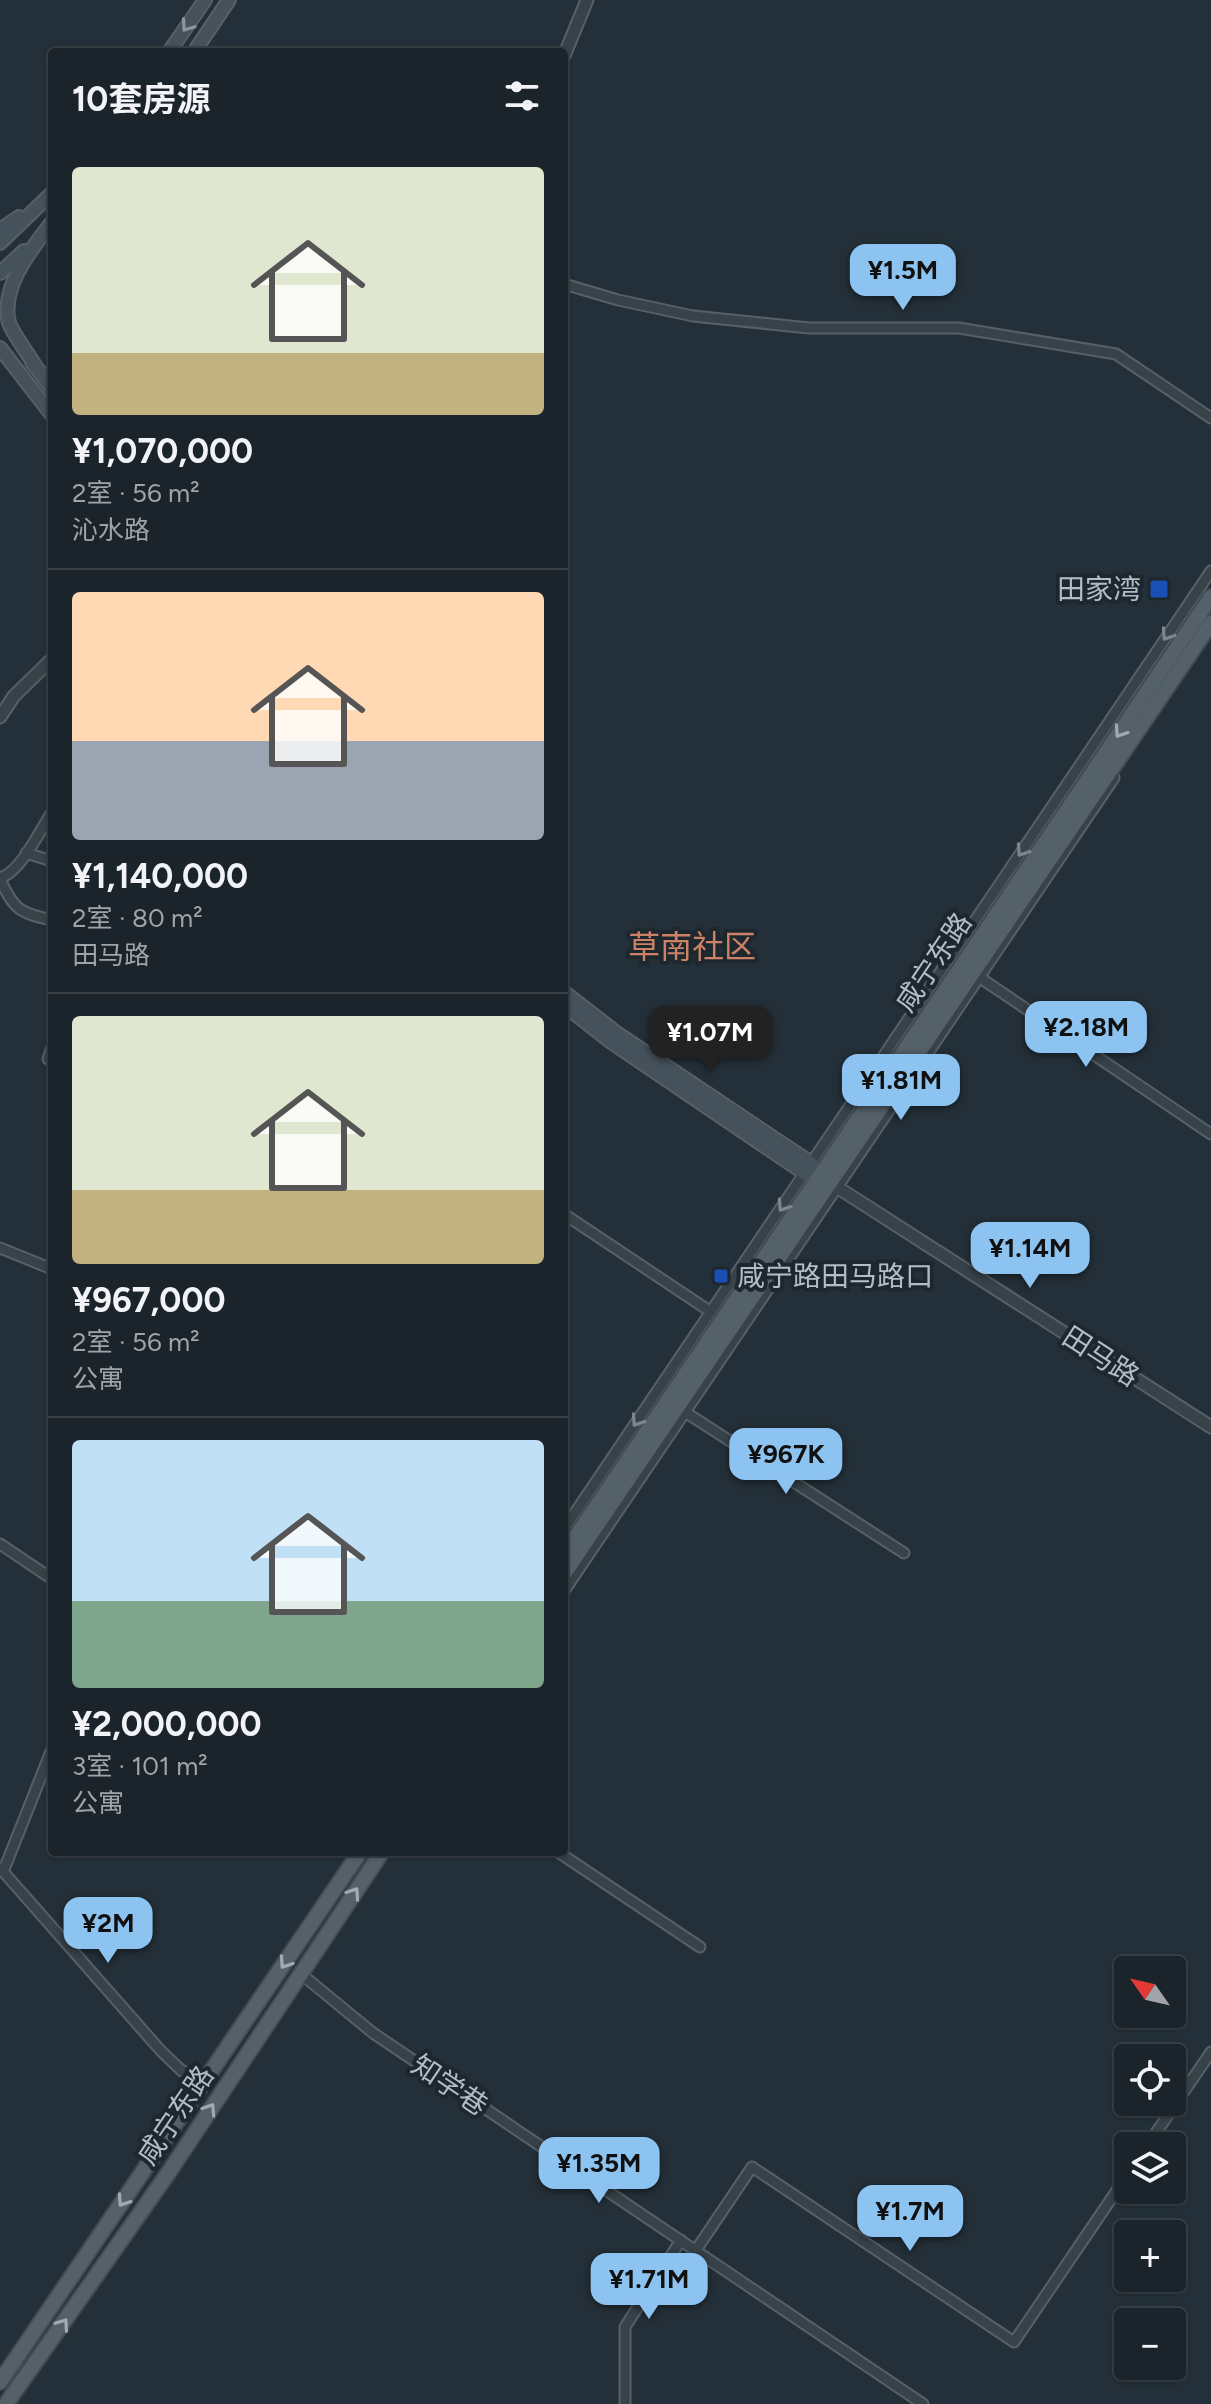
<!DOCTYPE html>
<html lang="zh">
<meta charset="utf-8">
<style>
body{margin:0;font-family:Figtree,"Noto Sans SC",sans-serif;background:#283037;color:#f1f3f6;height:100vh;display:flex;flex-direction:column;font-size:30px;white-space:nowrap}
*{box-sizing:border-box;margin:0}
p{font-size:26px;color:#a0a4a9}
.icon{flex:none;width:44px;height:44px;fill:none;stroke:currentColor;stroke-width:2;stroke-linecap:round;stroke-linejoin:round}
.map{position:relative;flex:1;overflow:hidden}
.panel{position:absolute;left:48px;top:48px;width:520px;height:1808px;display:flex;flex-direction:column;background:#1b242b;border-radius:8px;box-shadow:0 2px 6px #0004,0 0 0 2px #394147}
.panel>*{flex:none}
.needle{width:52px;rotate:304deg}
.buttons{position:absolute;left:1114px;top:1956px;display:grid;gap:16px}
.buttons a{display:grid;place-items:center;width:72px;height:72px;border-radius:8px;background:#1b242b;box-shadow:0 2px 6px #0004,0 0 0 2px #394147;font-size:40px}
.price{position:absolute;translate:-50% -68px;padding:0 18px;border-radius:16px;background:#8dc3f0;color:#111;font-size:26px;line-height:52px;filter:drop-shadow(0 2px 4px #0008)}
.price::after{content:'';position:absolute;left:50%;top:48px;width:24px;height:18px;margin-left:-12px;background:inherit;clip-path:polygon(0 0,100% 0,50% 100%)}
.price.current{background:#222;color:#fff}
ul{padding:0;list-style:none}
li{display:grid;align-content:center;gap:16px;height:424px;padding:0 24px}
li+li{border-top:2px solid #394147}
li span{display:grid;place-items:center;height:248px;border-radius:8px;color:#555}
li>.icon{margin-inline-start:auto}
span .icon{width:144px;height:144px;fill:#fffc;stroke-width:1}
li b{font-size:34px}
h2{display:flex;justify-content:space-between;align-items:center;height:96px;padding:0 24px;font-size:34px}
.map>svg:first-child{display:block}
</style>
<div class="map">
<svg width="1211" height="2404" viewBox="0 0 1211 2404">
<rect width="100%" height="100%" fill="#243039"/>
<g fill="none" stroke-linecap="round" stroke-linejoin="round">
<!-- minor casing -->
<g stroke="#556067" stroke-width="13">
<path id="minor" d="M564 284 618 300 693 316 809 328H959L1116 354 1211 418
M26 853 52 861
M0 878C21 872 40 830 52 812
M0 879C14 910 20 913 52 920
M979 977 1211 1134
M48 1059 52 1047
M564 1214 711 1312
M0 1248 52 1269
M685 1412 904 1553
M564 1529 1211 571
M0 1544 52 1579
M564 1591 1114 778
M558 1852 700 1947
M0 1868 161 2051 182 2071 208 2077
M3 1872 52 1749
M300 1973 373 2033 923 2404
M1147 2146 1211 2052
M696 2250 752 2167 1014 2342 1128 2174
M625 2404V2327L681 2240"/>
</g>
<!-- tertiary casing -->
<g stroke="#556067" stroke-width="15">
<path id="tertiary" d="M564 56 587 0
M0 717 14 696 52 659
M829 1182 1211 1427"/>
</g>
<!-- secondary casing -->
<g stroke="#556067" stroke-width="16">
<path id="secondary" d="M169 52 205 0
M194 52 229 0
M0 230 19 217
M0 243 52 193
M0 273 24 251
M0 348 52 415
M32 362 52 388
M36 367C28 353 16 339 9 323 0 286 32 249 52 222
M564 992 618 1034 811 1163 828 1179
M564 1005 611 1042 816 1181 822 1182"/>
</g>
<!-- primary casing -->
<g stroke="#404b52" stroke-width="18">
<path id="primary" d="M861 1089 887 1074
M564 1554 1211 597
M564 1574 1211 623
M0 2382 360 1852
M6 2404 169 2172 382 1852"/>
</g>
<!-- minor -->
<use href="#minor" stroke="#374249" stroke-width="9"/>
<!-- tertiary -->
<use href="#tertiary" stroke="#374249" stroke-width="11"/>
<!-- secondary -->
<use href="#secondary" stroke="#45525c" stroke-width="12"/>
<!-- primary -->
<use href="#primary" stroke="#556169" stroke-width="14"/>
</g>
<!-- one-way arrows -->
<defs><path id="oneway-chevron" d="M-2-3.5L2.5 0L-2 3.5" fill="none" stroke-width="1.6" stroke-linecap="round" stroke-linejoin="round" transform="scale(2)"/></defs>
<use stroke="#8c98a0" href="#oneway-chevron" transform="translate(187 26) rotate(125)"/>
<g stroke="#7b868d">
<use href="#oneway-chevron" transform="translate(1167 635) rotate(124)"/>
<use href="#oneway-chevron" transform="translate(1022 851) rotate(124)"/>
<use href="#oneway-chevron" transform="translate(783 1206) rotate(124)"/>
<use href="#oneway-chevron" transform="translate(637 1421) rotate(124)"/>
</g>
<g stroke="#9fabb3">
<use href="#oneway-chevron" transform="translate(1120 732) rotate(124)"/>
<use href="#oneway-chevron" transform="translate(354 1893) rotate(-56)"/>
<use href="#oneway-chevron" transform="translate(285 1963) rotate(124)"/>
<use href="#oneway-chevron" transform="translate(210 2109) rotate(-57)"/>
<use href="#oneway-chevron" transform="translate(123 2201) rotate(124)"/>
<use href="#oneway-chevron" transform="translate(63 2324) rotate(-55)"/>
</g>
<!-- markers -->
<g fill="#1a4fb4" stroke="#1c272e" stroke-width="3">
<rect x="1149" y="579" width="20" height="20" rx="4"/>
<rect x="713" y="1268" width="16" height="16" rx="4"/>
</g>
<g text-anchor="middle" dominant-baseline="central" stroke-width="8" stroke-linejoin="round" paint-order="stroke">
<!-- poi labels -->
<g font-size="28" fill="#b2bdc5" stroke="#1c272e" text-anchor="end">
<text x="1141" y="589">田家湾</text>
<text x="737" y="1276" text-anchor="start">咸宁路田马路口</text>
</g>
<!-- street labels -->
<g font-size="28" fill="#b2bdc5" stroke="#1c272e">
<text transform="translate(933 962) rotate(-56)">咸宁东路</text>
<text transform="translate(1101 1356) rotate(33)">田马路</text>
<text transform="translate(450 2085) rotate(34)">知学巷</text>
<text transform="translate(175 2115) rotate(-56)">咸宁东路</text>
</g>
<!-- quarter labels -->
<g font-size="32" fill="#cc8267" stroke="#1c272e">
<text x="692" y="947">草南社区</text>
</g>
</g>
</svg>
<div class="buttons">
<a><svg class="needle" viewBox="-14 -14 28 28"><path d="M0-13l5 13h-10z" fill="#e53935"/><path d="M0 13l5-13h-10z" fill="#a0a4a9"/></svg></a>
<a><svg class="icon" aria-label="locate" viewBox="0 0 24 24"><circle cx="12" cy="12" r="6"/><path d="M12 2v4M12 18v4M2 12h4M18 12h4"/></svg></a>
<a><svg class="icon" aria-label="layers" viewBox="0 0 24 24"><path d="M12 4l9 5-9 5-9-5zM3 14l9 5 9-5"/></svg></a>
<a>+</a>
<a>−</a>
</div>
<b class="price" style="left:903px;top:312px">¥1.5M</b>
<b class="price" style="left:1086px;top:1069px">¥2.18M</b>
<b class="price current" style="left:710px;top:1074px">¥1.07M</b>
<b class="price" style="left:901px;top:1122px">¥1.81M</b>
<b class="price" style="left:1030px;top:1290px">¥1.14M</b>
<b class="price" style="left:786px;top:1496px">¥967K</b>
<b class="price" style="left:108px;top:1965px">¥2M</b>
<b class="price" style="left:599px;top:2205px">¥1.35M</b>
<b class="price" style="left:910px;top:2253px">¥1.7M</b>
<b class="price" style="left:649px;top:2321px">¥1.71M</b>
<section class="panel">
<h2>10套房源<svg class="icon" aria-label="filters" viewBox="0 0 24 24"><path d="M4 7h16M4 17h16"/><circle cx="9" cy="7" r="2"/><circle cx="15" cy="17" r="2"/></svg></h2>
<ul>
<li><span style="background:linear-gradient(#dfe7d0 75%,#c2b280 0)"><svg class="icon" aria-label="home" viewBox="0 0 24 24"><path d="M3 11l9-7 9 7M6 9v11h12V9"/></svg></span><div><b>¥1,070,000</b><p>2室 · 56 m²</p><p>沁水路</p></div></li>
<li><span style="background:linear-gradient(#ffd9b3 60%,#9aa5b1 0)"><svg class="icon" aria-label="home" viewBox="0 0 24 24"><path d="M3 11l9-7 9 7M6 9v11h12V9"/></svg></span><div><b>¥1,140,000</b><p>2室 · 80 m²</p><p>田马路</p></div></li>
<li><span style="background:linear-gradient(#dfe7d0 70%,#c2b280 0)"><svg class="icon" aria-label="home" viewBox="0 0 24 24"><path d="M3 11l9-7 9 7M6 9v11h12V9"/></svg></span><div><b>¥967,000</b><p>2室 · 56 m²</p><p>公寓</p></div></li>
<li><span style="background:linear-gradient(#bfe0f5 65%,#7fa58c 0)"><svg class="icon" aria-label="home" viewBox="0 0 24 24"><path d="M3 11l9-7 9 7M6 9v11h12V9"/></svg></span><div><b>¥2,000,000</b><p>3室 · 101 m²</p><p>公寓</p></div></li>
</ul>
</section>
</div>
